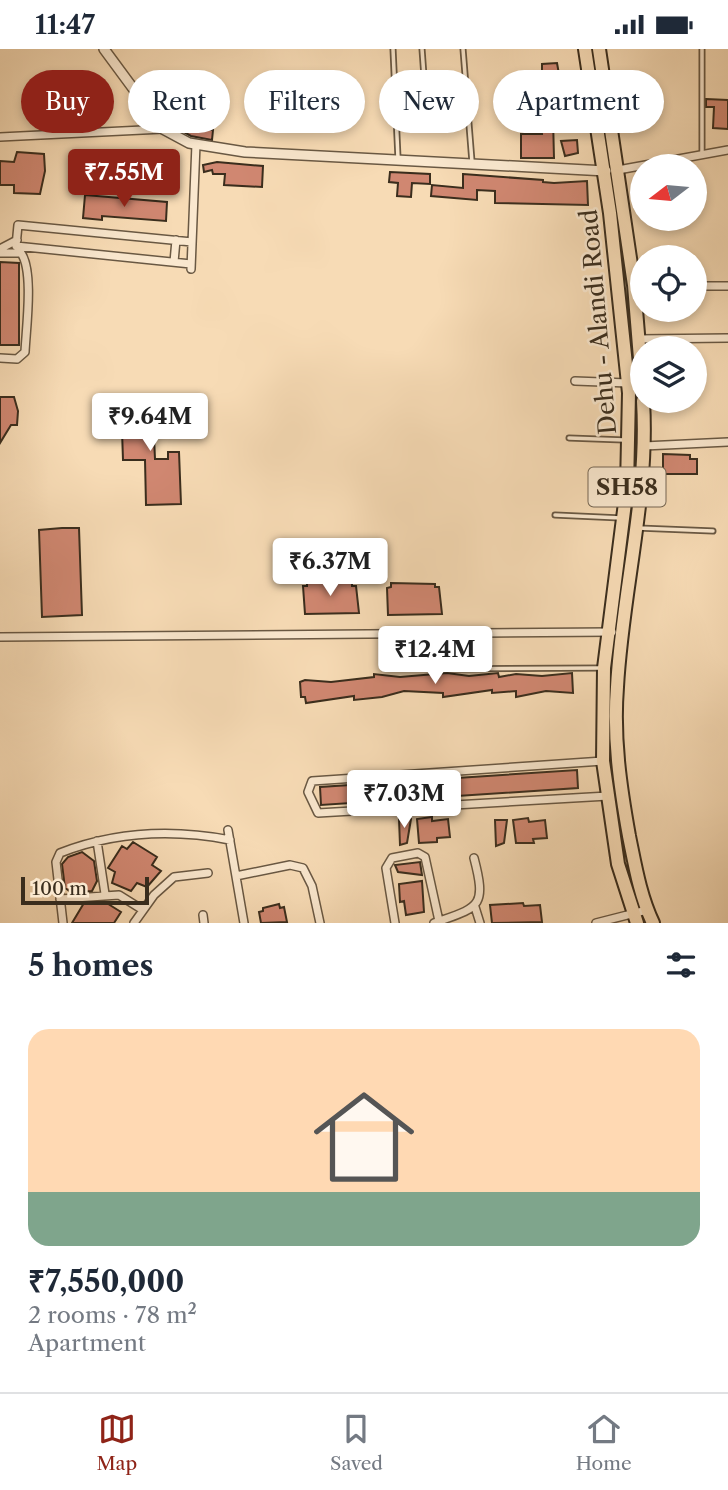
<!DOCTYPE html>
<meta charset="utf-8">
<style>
body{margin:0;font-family:"Libre Caslon Text",serif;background:#f6f6f7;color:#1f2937;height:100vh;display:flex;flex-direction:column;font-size:26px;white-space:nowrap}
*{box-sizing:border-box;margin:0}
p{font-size:23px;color:#747a83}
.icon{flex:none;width:38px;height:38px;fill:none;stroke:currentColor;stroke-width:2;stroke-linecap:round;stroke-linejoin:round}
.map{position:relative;height:874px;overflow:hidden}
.drawer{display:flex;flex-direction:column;background:#fff;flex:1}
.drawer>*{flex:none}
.top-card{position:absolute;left:21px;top:21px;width:686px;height:63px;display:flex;gap:14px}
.needle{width:46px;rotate:254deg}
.tools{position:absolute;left:630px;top:105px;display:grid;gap:14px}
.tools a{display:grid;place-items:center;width:77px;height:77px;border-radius:50%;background:#fff;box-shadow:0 4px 10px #0003;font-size:35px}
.scale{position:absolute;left:21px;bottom:18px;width:128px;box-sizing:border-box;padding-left:7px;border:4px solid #3a2d1d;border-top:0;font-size:19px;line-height:24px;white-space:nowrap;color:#3a2d1d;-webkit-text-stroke:5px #fae8cf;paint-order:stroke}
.price{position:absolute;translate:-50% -60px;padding:0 16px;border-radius:7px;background:#fff;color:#222;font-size:23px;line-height:46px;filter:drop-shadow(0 2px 4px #0008)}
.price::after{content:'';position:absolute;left:50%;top:42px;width:21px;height:16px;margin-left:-10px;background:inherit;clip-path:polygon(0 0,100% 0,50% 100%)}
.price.selected{background:#8f2418;color:#fff}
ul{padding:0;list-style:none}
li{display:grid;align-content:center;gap:14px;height:371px;padding:0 28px}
li span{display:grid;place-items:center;height:217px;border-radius:21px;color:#555}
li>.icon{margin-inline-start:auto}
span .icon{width:126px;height:126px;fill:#fffc;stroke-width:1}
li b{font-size:30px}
h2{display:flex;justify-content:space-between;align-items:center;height:84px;padding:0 28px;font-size:30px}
.chip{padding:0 24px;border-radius:32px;background:#fff;box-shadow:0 4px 10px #0003;font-size:24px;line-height:63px}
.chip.selected{background:#8f2418;color:#fff}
.status{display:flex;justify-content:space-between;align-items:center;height:49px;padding:0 35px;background:#fff;direction:ltr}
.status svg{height:19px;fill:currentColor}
.tabs{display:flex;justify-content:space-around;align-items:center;height:98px;border-top:2px solid #e0e1e3;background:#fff;font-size:19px;color:#747a83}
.tabs a{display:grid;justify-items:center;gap:4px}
.tabs .selected{color:#8f2418}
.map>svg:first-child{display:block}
</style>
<div class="status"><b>11:47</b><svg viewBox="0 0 49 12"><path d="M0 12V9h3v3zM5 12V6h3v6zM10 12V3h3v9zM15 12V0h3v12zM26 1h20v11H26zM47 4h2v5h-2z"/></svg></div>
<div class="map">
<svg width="728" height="874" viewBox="0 0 728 874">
<rect width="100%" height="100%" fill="#f7dbb5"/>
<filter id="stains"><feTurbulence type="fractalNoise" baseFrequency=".00286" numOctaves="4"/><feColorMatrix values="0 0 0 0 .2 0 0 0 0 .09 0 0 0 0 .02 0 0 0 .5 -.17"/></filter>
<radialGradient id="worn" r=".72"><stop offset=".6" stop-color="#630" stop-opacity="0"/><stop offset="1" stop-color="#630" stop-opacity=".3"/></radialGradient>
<!-- building -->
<path fill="#d08771" stroke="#3a2d1d" stroke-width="2" d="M557 14 560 31H542V15Z
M155 42 164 61 158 62 146 44Z
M556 50 562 74 556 75 553 69 554 109H521V85H542L538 52Z
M706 50 728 51V80L713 79 714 58H706Z
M173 70 191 79 213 81 212 91 191 87 171 76Z
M577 91 578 104 565 107 561 92Z
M17 103 44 105 45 122 40 145 14 144V136H0V112L14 113Z
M217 113 263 117 262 138 224 136 225 125H213L212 121 204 123 203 116Z
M390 123 430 125V135L412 134 411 148 397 147 398 134 389 133Z
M463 125 543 131V133L554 134 587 132 588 156 495 154V142L477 141V151L431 147 432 136 463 139Z
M85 146 167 153 166 172 102 167V171L83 169Z
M0 213 19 214V296H0Z
M0 348H14L18 362 17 376H11L0 394Z
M135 351V357L160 356 161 388H154L155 410H168V403H179L181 455 146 456 145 411H123L121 352Z
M663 405 690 406V410H697V425H663Z
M62 479H79L82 566 42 568 39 481Z
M307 533 352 534V537H356L359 564 305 565 303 537H307Z
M391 534 435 535V538H439L442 565 388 566 387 539 391 538Z
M447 624 469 627 498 624 499 628 516 625 542 627 572 624 573 644 546 642 516 648V642L492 644V641L443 648V644L404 642 382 648 354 651V647L306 654 305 648H301L300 633 305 631 331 633 374 628V625L400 628Z
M577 721 578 739 321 756 320 738Z
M432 768V772L448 770 450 788 437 789V793L419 794 417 770Z
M405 769 411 770 407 794 400 796 399 770Z
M528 769 529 773 545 771 547 789 533 790 534 794H516L513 771Z
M495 771H507L504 794 496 797Z
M133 793 157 808 152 816 161 822 147 838 137 834 131 842 112 834 115 823 108 819 122 797 127 800Z
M82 803 94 812 97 832 92 842 71 843 65 839 62 815 68 808Z
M420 813 422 826 398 823 395 816Z
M422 832 424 863 406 866 404 852 400 853 399 835Z
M105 853 121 863 114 874H72L84 854Z
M523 854 524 857 540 856 542 873 492 874 490 856Z
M279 855 280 859 284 858 287 873 261 874 259 863 263 862V859Z"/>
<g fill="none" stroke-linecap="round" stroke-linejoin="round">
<!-- service casing -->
<g stroke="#695843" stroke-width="7">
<path id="service" d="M393 0 398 109
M463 0 472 113
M702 0V104
M395 56 426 55 422 0
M569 389 624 391
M555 466 621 469
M638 479 713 482
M434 620 602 619"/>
</g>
<!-- minor casing -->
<g stroke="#695843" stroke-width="10">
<path id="minor" d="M0 88 163 80
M618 121 728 101
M0 200 17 191
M0 204H21C34 222 26 280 25 303L17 310 0 309
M174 213 176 191
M191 215 16 197 18 176 192 193
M191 220 196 95
M695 237H728
M639 290 728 289
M575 332 628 334
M644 397 728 393
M0 588 612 583
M603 712 312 732 308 743 318 764 608 747
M228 781 244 874
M97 792 105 845
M236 827 290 816 303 819 312 837 320 874
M60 850 119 846 143 861
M475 858 480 874
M203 866 204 874
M63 874 56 813 60 804C114 783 173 780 230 791
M134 874 154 846 174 828 208 824
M395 874 386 819 392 809 418 804 425 808 439 872
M434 874C479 858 487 859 474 809
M596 874 647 861"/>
</g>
<!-- tertiary casing -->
<g stroke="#695843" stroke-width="12">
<path id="tertiary" d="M104 0 163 80 189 94 245 103 606 122"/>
</g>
<!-- primary casing -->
<g stroke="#3a2d1d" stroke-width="16">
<path id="primary" d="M585 0 610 164 629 344 627 438 604 619 603 712 618 815 637 874
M599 0 634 236 642 334
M643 352C649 448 622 543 617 638 613 689 620 737 629 787 635 816 640 847 653 874"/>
</g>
<!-- service -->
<use href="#service" stroke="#fae8cf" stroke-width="3.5"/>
<!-- minor -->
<use href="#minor" stroke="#fae8cf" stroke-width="7"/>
<!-- tertiary -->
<use href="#tertiary" stroke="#fae8cf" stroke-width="9"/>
<!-- primary -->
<use href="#primary" stroke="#f7dbb5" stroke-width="12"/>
</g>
<g text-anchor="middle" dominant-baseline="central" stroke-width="5" stroke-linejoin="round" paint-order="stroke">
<!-- shield labels -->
<rect fill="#fae8cf" stroke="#746552" stroke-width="2" x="588.5" y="418.5" width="77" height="39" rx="5"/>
<g font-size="23" font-weight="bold" fill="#3a2d1d">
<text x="627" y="438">SH58</text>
</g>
<!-- street labels -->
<g font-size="24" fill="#3a2d1d" stroke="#fae8cf">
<text transform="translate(598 273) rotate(-95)">Dehu - Alandi Road</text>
</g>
</g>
<rect width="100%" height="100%" filter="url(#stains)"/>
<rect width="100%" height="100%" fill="url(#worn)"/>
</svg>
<div class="tools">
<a><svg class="needle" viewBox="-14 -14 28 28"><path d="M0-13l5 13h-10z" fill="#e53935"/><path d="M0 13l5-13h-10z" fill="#747a83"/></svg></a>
<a><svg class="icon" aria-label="locate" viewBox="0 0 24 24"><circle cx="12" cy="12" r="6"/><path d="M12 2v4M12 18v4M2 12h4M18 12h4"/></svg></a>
<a><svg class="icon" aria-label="layers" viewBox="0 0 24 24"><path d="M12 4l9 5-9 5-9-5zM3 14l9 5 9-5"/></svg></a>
</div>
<div class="scale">100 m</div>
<b class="price selected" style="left:124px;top:160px">₹7.55M</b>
<b class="price" style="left:150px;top:404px">₹9.64M</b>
<b class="price" style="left:330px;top:549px">₹6.37M</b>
<b class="price" style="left:435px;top:637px">₹12.4M</b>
<b class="price" style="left:404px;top:781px">₹7.03M</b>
<div class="top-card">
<a class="chip selected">Buy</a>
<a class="chip">Rent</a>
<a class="chip">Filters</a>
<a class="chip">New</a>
<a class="chip">Apartment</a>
</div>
</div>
<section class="drawer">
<h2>5 homes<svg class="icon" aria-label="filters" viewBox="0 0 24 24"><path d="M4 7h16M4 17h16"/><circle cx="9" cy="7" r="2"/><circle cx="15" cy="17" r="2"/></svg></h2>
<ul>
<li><span style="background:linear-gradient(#ffd9b3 75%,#7fa58c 0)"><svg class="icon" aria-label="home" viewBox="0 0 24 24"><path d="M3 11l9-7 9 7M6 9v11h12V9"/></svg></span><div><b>₹7,550,000</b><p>2 rooms · 78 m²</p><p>Apartment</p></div></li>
</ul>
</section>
<nav class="tabs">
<a class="selected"><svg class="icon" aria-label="map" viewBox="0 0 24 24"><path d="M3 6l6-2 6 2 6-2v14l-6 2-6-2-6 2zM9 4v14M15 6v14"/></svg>Map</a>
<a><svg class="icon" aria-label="saved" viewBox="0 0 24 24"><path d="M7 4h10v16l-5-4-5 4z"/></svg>Saved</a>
<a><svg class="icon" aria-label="home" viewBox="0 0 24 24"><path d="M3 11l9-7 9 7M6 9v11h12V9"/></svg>Home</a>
</nav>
